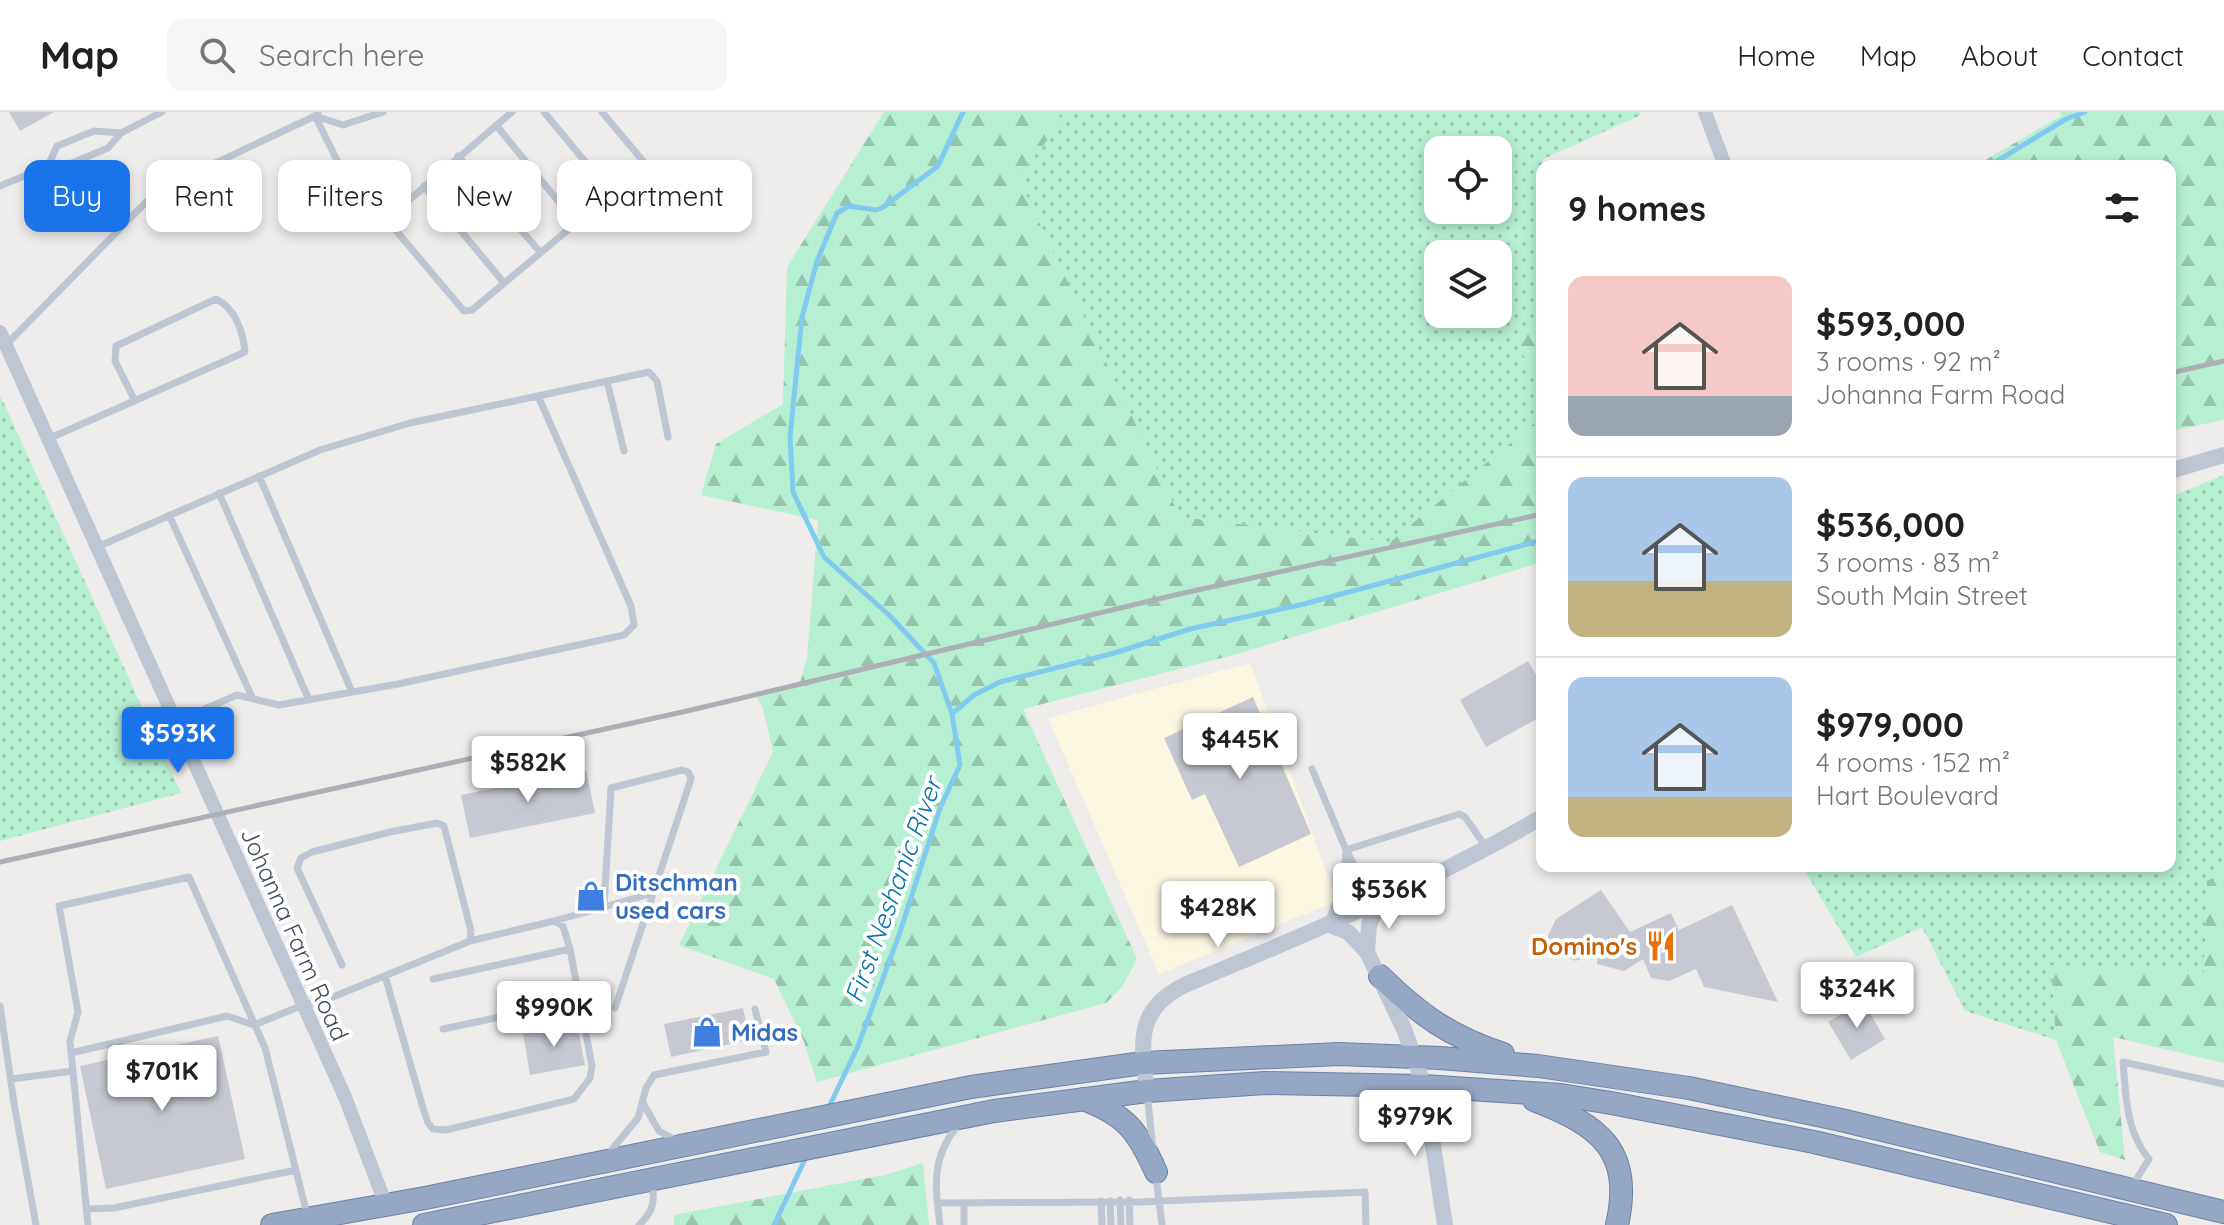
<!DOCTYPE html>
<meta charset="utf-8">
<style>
body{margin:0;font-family:Quicksand,sans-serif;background:#f6f6f6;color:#202124;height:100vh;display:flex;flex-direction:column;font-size:30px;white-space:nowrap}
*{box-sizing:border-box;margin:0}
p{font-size:26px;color:#757577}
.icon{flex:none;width:44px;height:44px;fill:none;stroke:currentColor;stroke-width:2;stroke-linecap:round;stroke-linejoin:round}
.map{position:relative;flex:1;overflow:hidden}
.drawer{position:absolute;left:1536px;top:48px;width:640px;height:712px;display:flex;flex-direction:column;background:#fff;border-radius:16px;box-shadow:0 4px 12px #0003}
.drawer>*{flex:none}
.top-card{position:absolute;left:24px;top:48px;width:760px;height:72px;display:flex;gap:16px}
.controls{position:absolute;left:1424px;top:24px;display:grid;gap:16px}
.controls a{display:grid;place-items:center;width:88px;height:88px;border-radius:16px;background:#fff;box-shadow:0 4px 12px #0003;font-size:40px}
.price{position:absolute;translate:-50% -68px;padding:0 18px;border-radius:8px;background:#fff;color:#222;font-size:26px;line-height:52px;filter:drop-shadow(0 2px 4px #0008)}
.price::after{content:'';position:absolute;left:50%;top:48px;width:24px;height:18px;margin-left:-12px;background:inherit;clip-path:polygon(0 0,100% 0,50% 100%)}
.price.current{background:#1a73e8;color:#fff}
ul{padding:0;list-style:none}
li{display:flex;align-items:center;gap:24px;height:200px;padding:0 32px}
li+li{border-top:2px solid #e0e0e0}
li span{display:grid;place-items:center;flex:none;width:224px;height:160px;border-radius:16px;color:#555}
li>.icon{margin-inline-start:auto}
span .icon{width:96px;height:96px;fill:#fffc;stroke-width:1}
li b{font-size:34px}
h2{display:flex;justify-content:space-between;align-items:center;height:96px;padding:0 32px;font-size:34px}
.chip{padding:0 28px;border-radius:16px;background:#fff;box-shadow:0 4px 12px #0003;font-size:28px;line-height:72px}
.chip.current{background:#1a73e8;color:#fff}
header{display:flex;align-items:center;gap:48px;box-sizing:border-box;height:112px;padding:0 40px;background:#fff;border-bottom:2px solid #e0e0e0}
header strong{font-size:38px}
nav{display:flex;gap:44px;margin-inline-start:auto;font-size:28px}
.search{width:560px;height:72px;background:#f6f6f6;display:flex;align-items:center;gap:20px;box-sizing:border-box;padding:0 28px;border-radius:16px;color:#757577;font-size:30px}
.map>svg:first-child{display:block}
</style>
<header>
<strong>Map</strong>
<div class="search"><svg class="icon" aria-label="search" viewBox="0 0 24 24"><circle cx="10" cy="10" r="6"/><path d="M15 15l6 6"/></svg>Search here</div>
<nav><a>Home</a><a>Map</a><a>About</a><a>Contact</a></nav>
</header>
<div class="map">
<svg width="2224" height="1113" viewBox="0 0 2224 1113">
<defs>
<pattern id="grass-dots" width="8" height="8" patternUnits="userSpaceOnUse" patternTransform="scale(2)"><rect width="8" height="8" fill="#b6efd2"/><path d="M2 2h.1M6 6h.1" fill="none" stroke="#96c4ad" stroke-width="1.8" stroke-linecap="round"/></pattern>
<pattern id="forest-firs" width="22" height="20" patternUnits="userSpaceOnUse" patternTransform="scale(2)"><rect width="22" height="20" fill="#b6efd2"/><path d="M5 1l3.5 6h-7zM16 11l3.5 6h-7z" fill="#96c4ad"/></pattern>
</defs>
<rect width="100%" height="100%" fill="#eeebeb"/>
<!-- commercial -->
<path fill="#fcf7e1" d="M1250 551 1337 789 1159 862 1048 606Z"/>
<!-- grass -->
<path fill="url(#grass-dots)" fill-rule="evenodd" d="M1017 0H1640L1641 3 1543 47 1538 103 1542 114V305L1390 430 1180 405 1017 66ZM1438 38H1498V98H1438ZM1438 142H1498V202H1438Z
M0 283 181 681 0 729Z
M2224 363V760L2207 769 2204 860 2051 853 2056 928 1965 899 1922 815 1856 845 1802 754H2170V385Z"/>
<!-- forest -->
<path fill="url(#forest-firs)" d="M884 0H1058L1062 9 1018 66 1180 405 1390 430 1542 305V441L1536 452 1237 542 1023 597 1137 847 1122 875 1106 891 817 970 803 927 774 867 679 833 773 640 763 596 753 580 800 571 807 546 818 408 701 383 716 332 783 292 787 155Z
M2060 0H2224V308L2170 319V54H1975L2061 4Z
M1542 212V269L1511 226Z
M2224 760V951L2113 925 2125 1048 2100 1040 2056 928 2051 853 2204 860 2207 769Z
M923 1051 929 1113H674V1103L885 1063Z"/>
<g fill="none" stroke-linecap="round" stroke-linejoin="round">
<!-- stream -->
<path stroke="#81ccee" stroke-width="5" d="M1989 54 2066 7 2085 0
M952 602 974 583 1000 570 1111 542 1190 517 1304 492 1542 428
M828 997 858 934 899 823 940 696 960 653 952 602 934 551 889 503 824 445 793 380 790 325 802 205 817 149 837 101 849 94 876 98 882 96 938 54 963 0
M774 1113 807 1043"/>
</g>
<!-- building -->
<path fill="#c7c9d2" d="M9 0H54L20 19Z
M1528 549 1542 573V604L1486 635 1460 588Z
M1253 585 1311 722 1239 755 1205 682 1192 688 1164 626Z
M586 658 595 701 470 726 461 683Z
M1601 778 1630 820 1671 801 1679 818 1732 793 1778 890 1704 875 1696 857 1669 869 1651 866 1643 847 1624 859 1597 852 1598 838 1576 849 1551 840 1544 832 1556 807Z
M1863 889 1885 927 1851 948 1828 910Z
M743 896 750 928 671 945 664 912Z
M577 912 585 953 530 963 523 921Z
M218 924 245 1047 106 1077 80 954Z"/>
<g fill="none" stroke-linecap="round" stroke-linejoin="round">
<!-- trunk casing -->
<g stroke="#6c82a8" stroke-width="24">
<path id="trunk" d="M1380 864C1420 903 1449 924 1503 942
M1083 987C1126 1003 1138 1019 1156 1060
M1534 988C1599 1013 1634 1038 1617 1113
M272 1113 425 1086 971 975 1143 951 1339 942 1440 946 1538 954 1689 976 1841 1008 2224 1100
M424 1113 994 999 1147 979 1265 971 1424 974 1561 983 1611 991 1814 1030 2166 1113"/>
</g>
<!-- service -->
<path stroke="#bdc6d2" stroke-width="7" d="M544 0 612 82
M315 4 338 50 464 199 472 198 641 57 643 49 602 0
M315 4 343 13 383 0
M496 13 576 111
M121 21 162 0
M458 44 540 140
M0 74 48 54 67 53 108 36 121 21 94 19 57 34 48 54
M424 74 504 171
M387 107 512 0
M6 233 146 90 169 73 315 4 318 0
M607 269 624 339
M538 284 649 260 657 269 668 325
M48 327 245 240C243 219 235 196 216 187L116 234 115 249 135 289
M259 364 352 580
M219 381 309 588
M169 403 253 587
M97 435 320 338 410 311 538 284 631 494 634 513 624 523 398 572 279 593 237 583 175 610
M1312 657 1346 738 1459 702 1465 705 1486 735
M604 795 653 781
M554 809 604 795 611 676 682 658 688 660 691 666 689 673 615 896
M1328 810 1343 774 1346 738 1363 768 1378 788
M385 864 423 996 428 1011 433 1017 446 1018 574 987 590 966 592 954 570 837 563 814 554 809 470 829
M433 867 570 837
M0 894 14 991 36 1113
M443 917 580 888
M71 941 227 904 254 913 303 893 328 887 470 829 471 819 444 714 437 711 390 720 312 740 301 746 297 756 342 853
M11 967 73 959
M1147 981 1153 1036
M643 991 659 1019 678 1029
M609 1041 638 1006 646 976 654 963 766 940 755 897
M1156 1064 1162 1113
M2132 1074 2149 1047C2126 1020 2126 984 2123 950L2224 972
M1120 1088 1121 1113
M1129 1088 1130 1113
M1101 1089 1102 1113
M1110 1089 1111 1113
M937 1091 1141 1090 1365 1080 1366 1113
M964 1091V1113
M87 1097 114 1096 296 1058
M88 1113 70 929 78 900 59 794 189 765 265 936 307 1102
M639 1113C654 1099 655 1089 652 1069
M940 1113C935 1073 931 1046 958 1013"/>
<!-- minor -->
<path stroke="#bdc6d2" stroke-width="14" d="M1705 0 1725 54
M0 220 345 985 386 1093"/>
<!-- tertiary -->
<path stroke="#bdc6d2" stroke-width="16" d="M2170 359 2224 343
M1327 812 1348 820 1367 840 1404 917 1424 974 1445 1113
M1367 840 1369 813 1379 790
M1147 979C1141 930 1135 896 1187 872 1308 822 1429 771 1542 705"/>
<!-- trunk -->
<use href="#trunk" stroke="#94a7c4" stroke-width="22"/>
<!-- rail -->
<path stroke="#adafb6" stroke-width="5" d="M2170 261 2224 249
M0 750 687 599 1175 483 1542 402"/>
</g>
<!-- icons -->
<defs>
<g id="shop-bare" transform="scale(2.4)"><path d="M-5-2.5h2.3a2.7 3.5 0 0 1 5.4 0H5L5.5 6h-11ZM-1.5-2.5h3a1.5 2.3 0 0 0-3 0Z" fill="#3f7fe0" stroke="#fff" stroke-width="2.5" paint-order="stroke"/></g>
<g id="restaurant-bare" transform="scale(2.4)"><path d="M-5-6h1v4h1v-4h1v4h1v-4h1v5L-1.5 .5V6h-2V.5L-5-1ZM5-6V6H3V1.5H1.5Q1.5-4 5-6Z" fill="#e8710a" stroke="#fff" stroke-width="2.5" paint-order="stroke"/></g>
</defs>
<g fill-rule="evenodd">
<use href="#shop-bare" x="591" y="784"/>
<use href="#restaurant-bare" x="1661" y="834"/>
<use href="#shop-bare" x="707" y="920"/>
</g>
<g text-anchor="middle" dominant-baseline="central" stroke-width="8" stroke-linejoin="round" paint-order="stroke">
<!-- shop labels -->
<g font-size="24" font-weight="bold" fill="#366cbe" stroke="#fff" text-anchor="start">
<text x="615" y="770">Ditschman<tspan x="615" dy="28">used cars</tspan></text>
<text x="731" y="920">Midas</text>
</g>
<!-- street labels -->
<g font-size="24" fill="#434c59" stroke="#fff">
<text transform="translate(295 822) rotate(66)">Johanna Farm Road</text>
</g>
<!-- food labels -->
<g font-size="24" font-weight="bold" fill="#c56008" stroke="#fff" text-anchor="end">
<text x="1637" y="834">Domino's</text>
</g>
<!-- water labels -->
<g font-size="26" font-style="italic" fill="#0875a7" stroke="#fff">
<text transform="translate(893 778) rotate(-70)">First Neshanic River</text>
</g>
</g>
</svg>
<div class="controls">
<a><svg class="icon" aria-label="locate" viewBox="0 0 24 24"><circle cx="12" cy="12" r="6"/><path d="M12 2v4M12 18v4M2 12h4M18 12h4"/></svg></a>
<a><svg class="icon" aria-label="layers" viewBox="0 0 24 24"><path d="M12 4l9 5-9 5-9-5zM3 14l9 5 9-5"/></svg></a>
</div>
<b class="price current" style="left:178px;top:663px">$593K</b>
<b class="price" style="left:1240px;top:669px">$445K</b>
<b class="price" style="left:528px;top:692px">$582K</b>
<b class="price" style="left:1389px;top:819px">$536K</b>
<b class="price" style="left:1218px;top:837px">$428K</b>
<b class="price" style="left:1857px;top:918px">$324K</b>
<b class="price" style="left:554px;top:937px">$990K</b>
<b class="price" style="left:162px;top:1001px">$701K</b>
<b class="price" style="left:1415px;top:1046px">$979K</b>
<div class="top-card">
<a class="chip current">Buy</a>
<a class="chip">Rent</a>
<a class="chip">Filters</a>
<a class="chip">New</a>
<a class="chip">Apartment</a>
</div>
<section class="drawer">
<h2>9 homes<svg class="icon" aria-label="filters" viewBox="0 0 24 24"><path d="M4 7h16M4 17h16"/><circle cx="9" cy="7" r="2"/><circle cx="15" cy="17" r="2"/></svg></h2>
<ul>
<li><span style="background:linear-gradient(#f6c9c9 75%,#9aa5b1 0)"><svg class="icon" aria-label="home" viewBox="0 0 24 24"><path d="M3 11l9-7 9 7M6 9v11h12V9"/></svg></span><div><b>$593,000</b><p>3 rooms · 92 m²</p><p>Johanna Farm Road</p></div></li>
<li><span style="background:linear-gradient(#a9c7e8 65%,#c2b280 0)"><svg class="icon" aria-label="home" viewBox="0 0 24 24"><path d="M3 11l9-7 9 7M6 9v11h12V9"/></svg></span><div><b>$536,000</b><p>3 rooms · 83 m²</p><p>South Main Street</p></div></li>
<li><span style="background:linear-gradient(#a9c7e8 75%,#c2b280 0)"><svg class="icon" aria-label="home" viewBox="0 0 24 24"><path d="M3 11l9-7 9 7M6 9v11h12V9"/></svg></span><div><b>$979,000</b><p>4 rooms · 152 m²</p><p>Hart Boulevard</p></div></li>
</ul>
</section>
</div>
